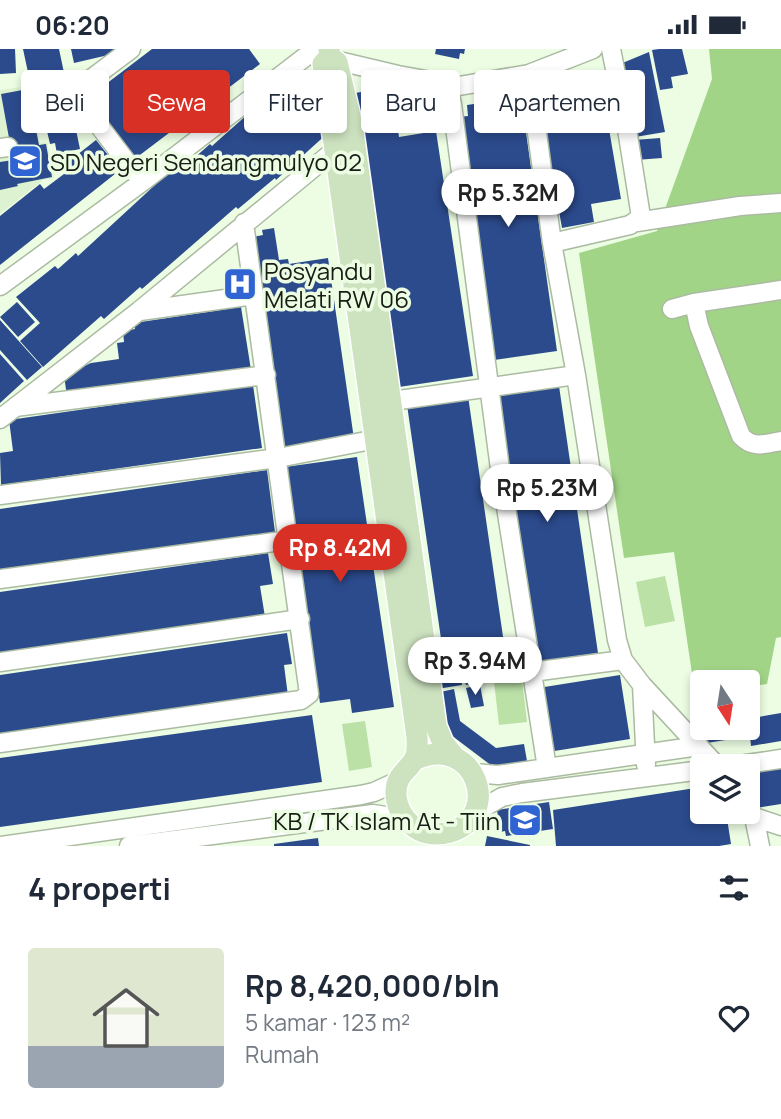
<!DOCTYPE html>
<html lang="id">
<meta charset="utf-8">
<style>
body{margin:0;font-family:Manrope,sans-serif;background:#f2f2f3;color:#1f2937;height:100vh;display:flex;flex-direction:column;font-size:26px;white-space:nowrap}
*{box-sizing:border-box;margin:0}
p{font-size:23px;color:#747a83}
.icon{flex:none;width:38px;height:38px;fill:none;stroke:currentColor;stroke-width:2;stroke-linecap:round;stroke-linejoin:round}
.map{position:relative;height:797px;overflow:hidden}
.side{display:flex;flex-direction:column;background:#fff;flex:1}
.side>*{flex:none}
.banner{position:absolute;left:21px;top:21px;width:740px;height:63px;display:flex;gap:14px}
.needle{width:46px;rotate:168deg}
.controls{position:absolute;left:690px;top:621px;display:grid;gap:14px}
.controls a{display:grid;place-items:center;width:70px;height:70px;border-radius:7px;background:#fff;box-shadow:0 4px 10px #0003;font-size:35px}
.price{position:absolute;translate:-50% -60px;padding:0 16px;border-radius:24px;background:#fff;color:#222;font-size:23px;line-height:46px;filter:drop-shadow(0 2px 4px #0008)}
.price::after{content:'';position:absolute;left:50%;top:42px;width:21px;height:16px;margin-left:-10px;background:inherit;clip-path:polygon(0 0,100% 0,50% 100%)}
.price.current{background:#d93025;color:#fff}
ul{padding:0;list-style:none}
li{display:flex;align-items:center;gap:21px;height:175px;padding:0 28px}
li+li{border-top:2px solid #e0e1e3}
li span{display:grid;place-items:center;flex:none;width:196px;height:140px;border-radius:7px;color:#555}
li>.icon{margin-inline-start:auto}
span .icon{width:84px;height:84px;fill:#fffc;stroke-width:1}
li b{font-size:30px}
h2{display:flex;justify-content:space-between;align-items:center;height:84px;padding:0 28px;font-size:30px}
.pill{padding:0 24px;border-radius:7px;background:#fff;box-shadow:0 4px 10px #0003;font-size:24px;line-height:63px}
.pill.current{background:#d93025;color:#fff}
.status{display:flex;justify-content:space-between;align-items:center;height:49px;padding:0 35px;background:#fff;direction:ltr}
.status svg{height:19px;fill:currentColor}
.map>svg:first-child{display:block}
</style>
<div class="status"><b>06:20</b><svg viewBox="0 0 49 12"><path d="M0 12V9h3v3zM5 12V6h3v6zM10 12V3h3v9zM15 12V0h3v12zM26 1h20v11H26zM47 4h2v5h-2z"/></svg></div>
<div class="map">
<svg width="781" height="797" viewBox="0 0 781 797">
<rect width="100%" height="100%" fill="#ecfde3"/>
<!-- built -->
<path fill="#dcf2d1" d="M29 37 40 94 47 93 54 129 43 131 0 165V41Z"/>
<!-- green -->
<path fill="#bbe1a7" d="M665 527 675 572 645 578 636 533Z
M521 621 527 673 499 676 493 624Z
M365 672 372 718 349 722 342 675Z"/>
<!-- forest -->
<path fill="#a2d487" d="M709 0H781V588L776 589 767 635 747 638V634H702V644L695 645 674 503 624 509 579 204 657 182 712 30Z"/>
<!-- building -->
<path fill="#2c4b8d" d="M0 0H15L16 24 0 25Z
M23 0H59L80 100 57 105 55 94 50 95 47 82 41 84Z
M71 0H117V4L74 14Z
M152 0H249L260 15 132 112 85 51Z
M436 0H465L464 5 460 4 459 10 435 5Z
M659 0H682L688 25 671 28 673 39 660 41 652 1Z
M649 3 665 83 635 88 620 15Z
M286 31 330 82 276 131 275 129 238 160 236 158 142 240 140 238 104 270 101 267 43 318 20 292 40 274 16 248 55 217 58 220 76 204 78 207 168 124 170 125 190 107 193 110 210 95 212 97Z
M570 32 572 44 602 39 621 150 591 155 594 173 562 179 537 37Z
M392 38 399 88 436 82 473 327 399 338 355 44Z
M28 40 39 96 46 95 52 128 17 135 18 137 0 141V113L13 111 1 45Z
M521 48 557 302 494 311 459 68 468 67 467 56Z
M660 89 662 109 636 111 634 91Z
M96 91 120 121 0 216V167L40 135 44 140 68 122 63 117Z
M274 179 279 211 288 210 289 215 328 209 354 390 283 400 253 188 263 186 262 181Z
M236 226 250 233 244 243 230 236Z
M17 253 35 273 18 288 0 268Z
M241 258 251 321 67 348 64 326 91 314 119 310 117 294 124 293 123 282 135 280 134 274Z
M0 271 42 318 27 331 0 301Z
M0 305 24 332 0 354Z
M253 336 262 399 1 436 0 404 13 402 9 371Z
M559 337 598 604 534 613 496 346Z
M468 347 507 615 446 624 407 356Z
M357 408 394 658 352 664 350 650 320 654 285 418Z
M267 421 275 483 0 523V460Z
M268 504 273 535 260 537 265 568 0 606V543Z
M287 584 292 615 284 616 288 647 0 689V626Z
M479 625 480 633 466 636 464 628Z
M620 626 630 690 548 703 538 639Z
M461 627 462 636 437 640 435 631Z
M480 636 484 657 471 659 466 639Z
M454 640 460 672 496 699 524 695 527 712 492 717 443 680 436 644Z
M781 664V692L751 697 750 687 701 695 698 678 747 679V670Z
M312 666 322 733 0 778V709Z
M781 717V755L756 759 753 735 747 736V722Z
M702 738V763H726L731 795 719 797H556L553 761Z
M549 753 553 780 506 787 505 782 500 783 497 761Z
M487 787 530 796V797H485Z
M318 789 319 797H274V795Z"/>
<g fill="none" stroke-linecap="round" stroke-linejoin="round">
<!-- minor casing -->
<g stroke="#abbba2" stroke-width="21">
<path id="minor" d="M131 0 79 39 81 53 142 133
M529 25 552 194 576 326 617 591 623 611 642 636 718 718
M447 36 452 55 500 420 547 719
M0 99 8 98
M637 173 740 157 781 154
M552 194 630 176 641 168 627 80 611 0
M0 237 142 133 309 5 398 26 459 37 529 25 593 0
M781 241 694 254 699 277 741 387C753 400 765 395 781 392
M672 260 694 254
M140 262 254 246
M392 352 576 326
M15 358 266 326
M0 370 139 262 335 101
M0 446 278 409 387 388
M0 530 289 491
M0 613 300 570
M532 623 623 611
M642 636 646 716
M0 694 301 651 309 645 244 174
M726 718 781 710
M474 724 498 726 699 697
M747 758 754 768 781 777
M474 764 502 748 522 744 702 721
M754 768 760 797
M0 797 361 746 374 743 398 732
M129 797 373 765 405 770"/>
</g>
<!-- major casing -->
<g stroke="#fff" stroke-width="24">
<path id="major" d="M329 0 330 8 337 13 352 76 436 677 443 694 453 706
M330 8 323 15 417 688C417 695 418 703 415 709 408 723 395 725 396 746 397 761 406 774 419 781 429 786 439 786 450 783 503 768 476 682 414 711"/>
</g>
<!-- minor -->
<use href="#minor" stroke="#fff" stroke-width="18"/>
<!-- major -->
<use href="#major" stroke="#cde3c0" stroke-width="21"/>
</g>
<!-- icons -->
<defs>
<g id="school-square" transform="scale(1.75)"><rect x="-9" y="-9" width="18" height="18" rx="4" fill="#3164d3" stroke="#ecfde3"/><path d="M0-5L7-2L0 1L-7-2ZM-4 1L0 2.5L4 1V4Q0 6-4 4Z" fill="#fff"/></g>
<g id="hospital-square" transform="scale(1.75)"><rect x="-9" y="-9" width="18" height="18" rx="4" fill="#3164d3" stroke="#ecfde3"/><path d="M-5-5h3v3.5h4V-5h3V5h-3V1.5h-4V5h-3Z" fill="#fff"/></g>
</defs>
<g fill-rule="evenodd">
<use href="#school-square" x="25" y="112"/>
<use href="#hospital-square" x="240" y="235"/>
<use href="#school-square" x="525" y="771"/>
</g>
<g text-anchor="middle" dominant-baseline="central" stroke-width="7" stroke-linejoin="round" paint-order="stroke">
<!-- poi labels -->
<g font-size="24" fill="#171d14" stroke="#ecfde3" text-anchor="start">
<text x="50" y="112">SD Negeri Sendangmulyo 02</text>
<text x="264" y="221">Posyandu<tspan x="264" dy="28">Melati RW 06</tspan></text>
<text x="500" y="771" text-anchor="end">KB / TK Islam At - Tiin</text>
</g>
</g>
</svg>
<div class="controls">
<a><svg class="needle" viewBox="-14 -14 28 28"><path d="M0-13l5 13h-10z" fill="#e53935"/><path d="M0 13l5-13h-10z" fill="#747a83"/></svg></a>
<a><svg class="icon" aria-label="layers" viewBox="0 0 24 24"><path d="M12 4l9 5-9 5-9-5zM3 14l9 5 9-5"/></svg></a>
</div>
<b class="price" style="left:508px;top:180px">Rp 5.32M</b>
<b class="price" style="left:547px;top:475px">Rp 5.23M</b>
<b class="price current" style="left:340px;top:535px">Rp 8.42M</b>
<b class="price" style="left:475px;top:648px">Rp 3.94M</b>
<div class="banner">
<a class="pill">Beli</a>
<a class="pill current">Sewa</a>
<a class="pill">Filter</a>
<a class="pill">Baru</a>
<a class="pill">Apartemen</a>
</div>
</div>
<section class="side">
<h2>4 properti<svg class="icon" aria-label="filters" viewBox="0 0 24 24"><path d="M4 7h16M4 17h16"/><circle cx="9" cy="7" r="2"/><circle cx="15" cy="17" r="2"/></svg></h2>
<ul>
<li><span style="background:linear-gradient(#dfe7d0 70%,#9aa5b1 0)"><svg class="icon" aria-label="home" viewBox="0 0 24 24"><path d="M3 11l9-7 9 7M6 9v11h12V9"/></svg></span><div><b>Rp 8,420,000/bln</b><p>5 kamar · 123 m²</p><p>Rumah</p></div><svg class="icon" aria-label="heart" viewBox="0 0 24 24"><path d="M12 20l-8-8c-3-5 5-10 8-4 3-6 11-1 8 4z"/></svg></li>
</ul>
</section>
